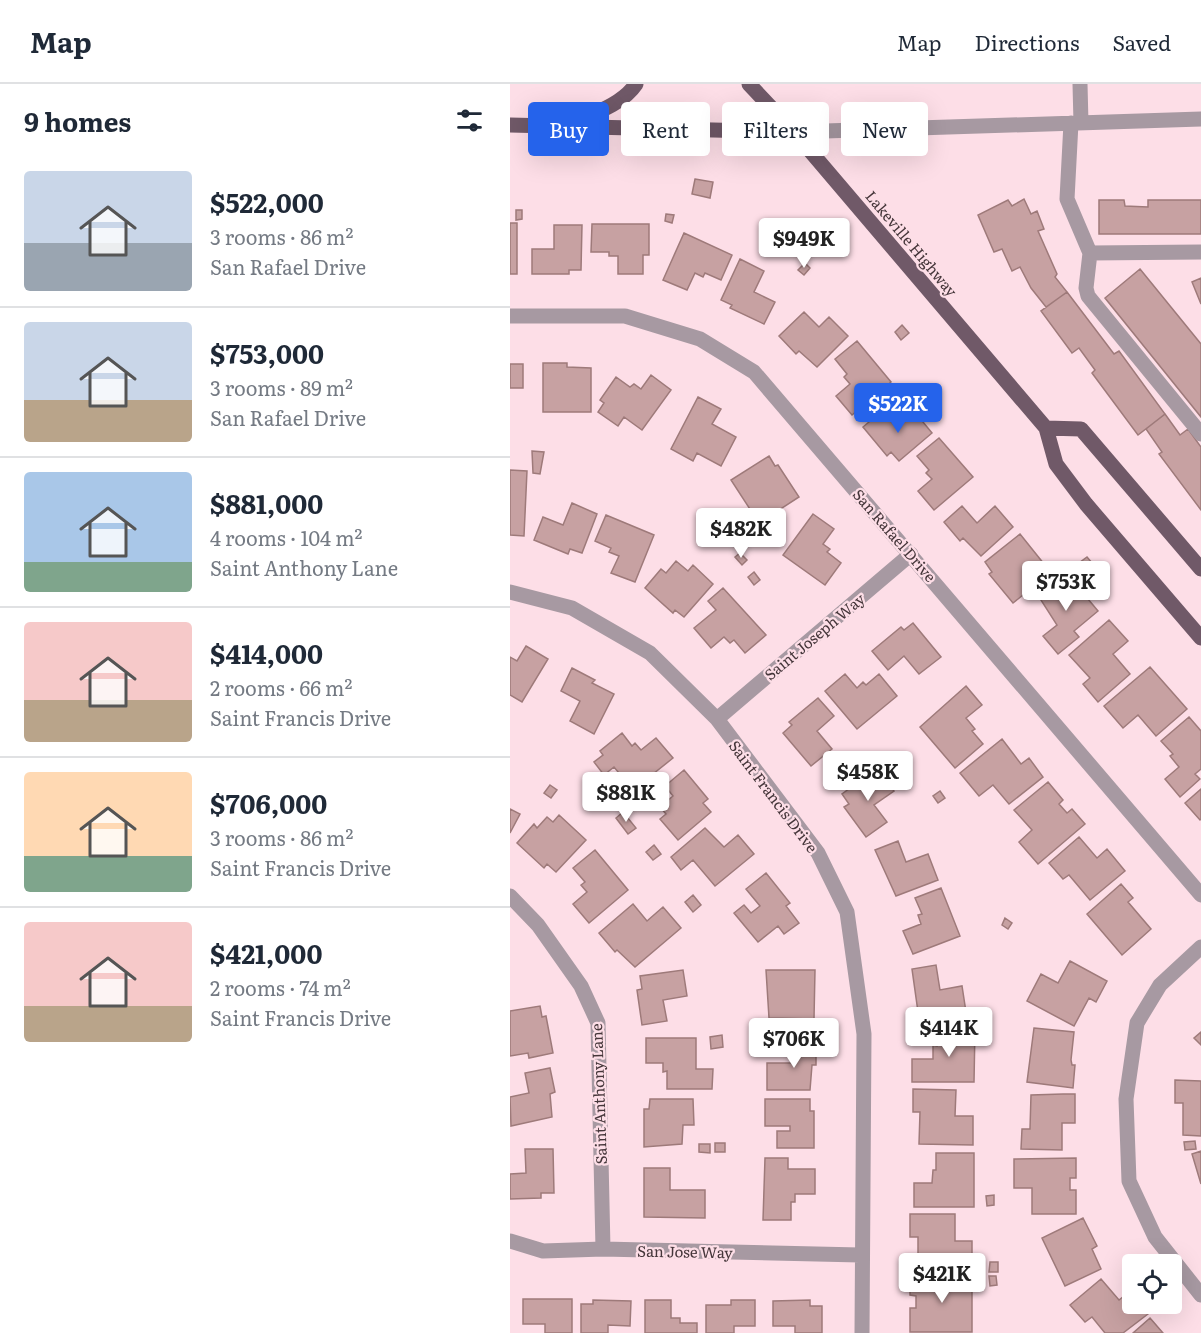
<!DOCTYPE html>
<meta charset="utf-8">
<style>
body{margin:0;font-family:Literata,serif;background:#f2f2f3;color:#1f2937;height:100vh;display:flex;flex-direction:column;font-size:22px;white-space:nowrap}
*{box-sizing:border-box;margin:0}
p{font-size:20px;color:#747a83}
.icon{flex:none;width:33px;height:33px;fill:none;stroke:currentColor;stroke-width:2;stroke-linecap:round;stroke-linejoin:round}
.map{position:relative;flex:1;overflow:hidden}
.drawer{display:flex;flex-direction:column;background:#fff;width:510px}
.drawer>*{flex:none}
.top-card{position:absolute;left:18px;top:18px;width:570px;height:54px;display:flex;gap:12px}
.tools{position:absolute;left:612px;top:1170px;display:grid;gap:12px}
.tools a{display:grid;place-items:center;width:60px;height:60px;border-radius:6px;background:#fff;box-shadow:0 6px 24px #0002;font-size:30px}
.price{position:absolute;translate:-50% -51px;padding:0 14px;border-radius:6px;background:#fff;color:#222;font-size:20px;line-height:39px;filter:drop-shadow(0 2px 3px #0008)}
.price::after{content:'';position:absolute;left:50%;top:36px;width:18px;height:14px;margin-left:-9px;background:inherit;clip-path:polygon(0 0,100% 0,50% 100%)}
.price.selected{background:#2563eb;color:#fff}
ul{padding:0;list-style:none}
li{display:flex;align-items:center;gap:18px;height:150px;padding:0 24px}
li+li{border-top:2px solid #e0e1e3}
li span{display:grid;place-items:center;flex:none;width:168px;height:120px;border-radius:6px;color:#555}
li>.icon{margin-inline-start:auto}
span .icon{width:72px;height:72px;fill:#fffc;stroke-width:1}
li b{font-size:26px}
h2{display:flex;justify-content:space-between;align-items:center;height:72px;padding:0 24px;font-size:26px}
.pill{padding:0 21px;border-radius:6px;background:#fff;box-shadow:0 6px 24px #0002;font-size:21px;line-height:54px}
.pill.selected{background:#2563eb;color:#fff}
header{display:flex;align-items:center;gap:36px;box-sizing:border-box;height:84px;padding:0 30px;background:#fff;border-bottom:2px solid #e0e1e3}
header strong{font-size:28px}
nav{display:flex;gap:33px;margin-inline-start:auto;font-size:21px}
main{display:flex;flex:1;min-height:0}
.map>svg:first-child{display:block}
</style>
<header>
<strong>Map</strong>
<nav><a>Map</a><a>Directions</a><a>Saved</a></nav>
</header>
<main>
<section class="drawer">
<h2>9 homes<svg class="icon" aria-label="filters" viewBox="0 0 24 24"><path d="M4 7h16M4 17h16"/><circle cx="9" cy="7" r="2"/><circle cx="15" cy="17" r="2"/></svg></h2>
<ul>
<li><span style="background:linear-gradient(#c9d6e8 60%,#9aa5b1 0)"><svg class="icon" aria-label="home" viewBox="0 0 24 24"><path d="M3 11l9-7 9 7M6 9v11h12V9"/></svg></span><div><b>$522,000</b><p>3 rooms · 86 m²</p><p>San Rafael Drive</p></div></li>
<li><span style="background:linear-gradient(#c9d6e8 65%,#b9a48a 0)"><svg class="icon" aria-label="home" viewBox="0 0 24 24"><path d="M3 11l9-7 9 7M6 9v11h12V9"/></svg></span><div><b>$753,000</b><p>3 rooms · 89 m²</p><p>San Rafael Drive</p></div></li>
<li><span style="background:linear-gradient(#a9c7e8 75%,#7fa58c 0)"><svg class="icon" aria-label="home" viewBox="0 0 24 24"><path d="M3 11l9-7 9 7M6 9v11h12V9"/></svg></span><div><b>$881,000</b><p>4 rooms · 104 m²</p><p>Saint Anthony Lane</p></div></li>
<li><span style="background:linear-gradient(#f6c9c9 65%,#b9a48a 0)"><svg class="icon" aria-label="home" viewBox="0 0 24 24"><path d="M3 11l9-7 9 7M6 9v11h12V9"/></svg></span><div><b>$414,000</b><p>2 rooms · 66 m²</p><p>Saint Francis Drive</p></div></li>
<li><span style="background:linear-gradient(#ffd9b3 70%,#7fa58c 0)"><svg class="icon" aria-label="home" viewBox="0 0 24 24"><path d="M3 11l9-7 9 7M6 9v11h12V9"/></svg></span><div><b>$706,000</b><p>3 rooms · 86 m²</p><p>Saint Francis Drive</p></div></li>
<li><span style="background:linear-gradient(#f6c9c9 70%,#b9a48a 0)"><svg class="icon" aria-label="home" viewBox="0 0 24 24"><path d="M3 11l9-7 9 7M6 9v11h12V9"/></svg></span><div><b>$421,000</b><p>2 rooms · 74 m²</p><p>Saint Francis Drive</p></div></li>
</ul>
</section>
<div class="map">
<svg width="691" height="1249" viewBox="0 0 691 1249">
<rect width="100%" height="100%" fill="#fddee7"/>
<!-- building -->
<path fill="#c7a1a2" stroke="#9e7a7a" stroke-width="1.5" d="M185 95 203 98 200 114 182 110Z
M514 115 521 130 527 127 534 145 528 147 547 190 545 193 557 208 536 223 521 204 510 183 502 187 492 165 484 168 468 131 498 116 502 122Z
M589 116H614L615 122 638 123V116H691V150H589Z
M6 126H12V135L6 136Z
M156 130 164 131 162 139 155 137Z
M0 139H7V190H0Z
M82 140H139V171H133V190H108V172H99V168H81Z
M44 141H72L71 186H59V190H22V165H44Z
M174 149 222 171 211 196 195 189 193 193 185 189 177 206 153 196Z
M230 175 254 187 244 208 265 218 254 240 220 224 222 221 211 216Z
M295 179 300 184 294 191 288 186Z
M630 185 691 260V333L595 214Z
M691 194V220L682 198Z
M557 208 604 270 609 267 655 330 628 351 582 289 585 286 569 264 562 269 531 227Z
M294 228 309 243 319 233 338 252 307 283 289 267 286 270 269 252Z
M392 241 399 249 391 256 385 248Z
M347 257 381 298 342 331 326 312 340 300 334 293 337 290 325 275Z
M33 279H57V283L81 284V328H33Z
M0 280H13V304H0Z
M141 291 161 306 132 346 114 333 108 342 88 328 94 319 90 316 106 293 120 303 124 300 131 305Z
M188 313 211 325 202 340 226 353 211 382 187 369 183 377 161 365Z
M372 327 386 343 404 327 422 349 389 377 381 368 377 372 353 343Z
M655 330 670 351 678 345 691 363V426L649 370 652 368 636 345Z
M429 354 463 393 424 426 408 407 422 395 416 389 419 386 407 372Z
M22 367 34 368 30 390 23 389Z
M259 372 265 382 268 381 289 413 249 439 221 396Z
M0 386 17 387 14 452 0 451Z
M62 419 87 430 72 469 60 465 58 470 24 456 33 433 53 441Z
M452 422 467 439 485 422 503 443 471 472 453 454 450 457 434 438Z
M303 430 324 445 313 460 320 465 317 468 331 479 315 501 273 471Z
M96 431 144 451 125 498 101 489 109 472 99 468 101 464 85 457Z
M510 450 534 480 516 495 523 503 503 519 479 490 482 488 475 478Z
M230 469 237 476 232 481 225 473Z
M577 473 582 479 574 486 569 479Z
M166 477 178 487 183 481 203 500 174 533 165 526 163 529 135 504 151 485 156 489Z
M244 488 250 496 244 501 238 493Z
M557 490 588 527 564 547 569 553 548 570 533 552 547 541 529 513Z
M213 504 256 551 235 569 224 556 220 559 214 553 201 564 184 544 206 526 198 517Z
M599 536 618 557 603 570 620 590 588 618 573 600 580 594 559 571Z
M403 539 431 573 409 590 394 572 378 586 362 567 391 543 394 546Z
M16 562 38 575 12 618 0 611V573L7 577Z
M640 583 677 625 646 652 628 631 613 644 594 622Z
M62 584 85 596 82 599 104 610 84 650 60 637 70 617 51 607Z
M335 590 347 604 353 598 356 601 369 590 387 612 347 645 315 607Z
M456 602 472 621 456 634 465 645 462 647 473 660 445 684 410 643Z
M308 614 324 632 307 647 322 665 301 682 273 649 282 641 279 638Z
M679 633 691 647V685L685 690 690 695 670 713 655 695 669 683 660 672 663 670 651 657Z
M112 649 122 662 125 659 131 666 146 654 163 674 123 706 104 683 94 691 84 678 93 671 90 667Z
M492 655 511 680 519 674 533 693 499 720 483 701 469 712 450 689Z
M368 684 384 707 364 721 377 738 356 753 334 723 339 720 332 710Z
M174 686 198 715 193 719 201 728 168 756 150 735 156 730 150 723 163 712 155 702Z
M538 698 553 716 549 720 557 729 562 725 575 740 528 780 509 758 522 746 504 726Z
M40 701 47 706 41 714 34 709Z
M691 705V735L690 736 675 719Z
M430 707 435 714 428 719 423 712Z
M0 725 10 730 0 749Z
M113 728 126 744 118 750 106 734Z
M49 731 76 756 46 788 37 780 34 784 7 759 24 740 27 744 37 733 43 738Z
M195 744 214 763 228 751 244 770 205 802 183 776 171 786 161 773Z
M569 753 587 774 597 765 615 787 580 816 559 791 553 795 539 779Z
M388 757 396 778 418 770 428 796 386 812 365 766Z
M144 761 151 770 143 776 136 768Z
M85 766 118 806 79 839 63 820 77 808 71 801 75 798 63 784Z
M256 789 280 819 276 822 289 839 274 850 268 842 248 858 224 829 234 821 241 829 250 822 236 805Z
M611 800 623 814 618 818 641 845 612 871 577 830Z
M431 804 450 852 403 870 393 847 411 840 408 831 412 830 405 814Z
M183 811 191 821 183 828 175 818Z
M123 820 137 837 153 823 171 844 125 883 107 866 105 868 89 849Z
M495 834 502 839 498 845 492 841Z
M560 877 597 897 586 918 579 914 564 942 517 917 531 890 548 899Z
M426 881 430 906 452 902 456 928 409 935 402 885Z
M173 886 177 912 153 916 157 937 132 941 127 906 132 905 130 892Z
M256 886H305L304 935 259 934Z
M30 922 32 933 36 932 43 969 19 974 18 969 0 972V927Z
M427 943 465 944 464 998H402V975H423V961L427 962Z
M524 944 564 948 561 976 562 981H565L563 1004 517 998Z
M691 948V961L684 954Z
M212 951 213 963 201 965 200 953Z
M136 954H186V985H203L202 1005H157V987L153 988V979H136Z
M281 957H306V981H302L300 1006H257V979H281Z
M40 984 45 1008 40 1010 42 1033 1 1042 0 1013 19 1009 15 989Z
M665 996 691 997V1052L673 1051V1019H665Z
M403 1005 446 1006 445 1032H463V1061L409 1060 410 1028H403Z
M553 1010H565V1039H552V1066L511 1065 512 1045H520L521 1011Z
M140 1015H183L184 1041H173L172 1060 134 1063V1025H139Z
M255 1015H300V1027H304V1064H267V1047H280V1042H255Z
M685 1057 686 1065 675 1066 674 1058Z
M205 1059H215V1068H205Z
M189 1060H200V1069L189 1068Z
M15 1065H43L44 1109H31V1114L0 1115V1090L16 1089Z
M691 1067V1100L682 1070Z
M426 1069H464V1123H404V1099H422L423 1086H426Z
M255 1074H278V1085H305V1110H285V1118H281V1136H253Z
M566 1074V1094H560V1106H566V1130H522V1104H504V1075Z
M134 1084H160V1106H195V1134L134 1133Z
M484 1111V1121L477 1122 476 1112Z
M400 1130H445V1157H462V1186L408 1185V1153H400Z
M573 1134 587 1162 582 1165 591 1185 555 1202 532 1154Z
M480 1178H488V1188H479Z
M400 1192 462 1193V1248H400V1224H406V1212L400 1211Z
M479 1192H486L487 1201 480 1202Z
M591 1195 609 1216 619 1208 622 1220H629L638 1230 613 1249H595L582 1233 575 1238 560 1221Z
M13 1215H62V1249H35V1240H13Z
M83 1216 121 1217 120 1242 98 1241V1249H71V1220H83Z
M135 1216H161V1234H170V1239H187V1249H135Z
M221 1216H245V1242H224V1249H196V1221H221Z
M300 1216V1222H312V1249H285V1242H263V1217Z
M640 1234 653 1249H623Z"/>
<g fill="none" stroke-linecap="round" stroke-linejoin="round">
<!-- minor -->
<path stroke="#a799a2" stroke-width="15" d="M570 0 571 39
M561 39 557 115 580 169 576 204 578 212 691 350
M284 48 691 35
M580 169 691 168
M0 232H115L190 255 244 288 691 811
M0 508 62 524 140 569 207 635 308 769 337 828 354 950 352 1249
M207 635 401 470
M0 812 28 841 71 902 88 939 93 1165
M691 863 650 901 627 939 616 1015 619 1097 645 1153 691 1211
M0 1157 33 1167 93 1165 350 1171"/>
<!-- major -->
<path stroke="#705968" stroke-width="15" d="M239 0 284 48 536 344 546 380 576 420 691 554
M60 40C82 30 112 21 126 0
M0 41 284 48
M536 344 571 345 691 485"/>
</g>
<g text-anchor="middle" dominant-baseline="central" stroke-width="4.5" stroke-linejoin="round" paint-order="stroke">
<!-- street labels -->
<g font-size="15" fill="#45363a" stroke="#fddee7">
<text transform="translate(402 159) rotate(50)">Lakeville Highway</text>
<text transform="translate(385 451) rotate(49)">San Rafael Drive</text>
<text transform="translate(304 552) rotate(-40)">Saint Joseph Way</text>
<text transform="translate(264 712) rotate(53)">Saint Francis Drive</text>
<text transform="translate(88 1010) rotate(-92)">Saint Anthony Lane</text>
<text transform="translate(175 1167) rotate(1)">San Jose Way</text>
</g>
</g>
</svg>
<div class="tools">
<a><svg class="icon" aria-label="locate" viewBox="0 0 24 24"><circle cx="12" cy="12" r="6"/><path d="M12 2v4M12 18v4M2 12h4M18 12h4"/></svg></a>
</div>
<b class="price" style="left:294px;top:185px">$949K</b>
<b class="price selected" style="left:388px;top:350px">$522K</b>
<b class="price" style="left:231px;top:475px">$482K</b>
<b class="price" style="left:556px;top:528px">$753K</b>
<b class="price" style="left:358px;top:718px">$458K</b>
<b class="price" style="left:116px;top:739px">$881K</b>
<b class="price" style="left:439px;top:974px">$414K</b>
<b class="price" style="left:284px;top:985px">$706K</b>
<b class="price" style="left:432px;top:1220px">$421K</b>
<div class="top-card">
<a class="pill selected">Buy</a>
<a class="pill">Rent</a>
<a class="pill">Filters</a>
<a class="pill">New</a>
</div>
</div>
</main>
